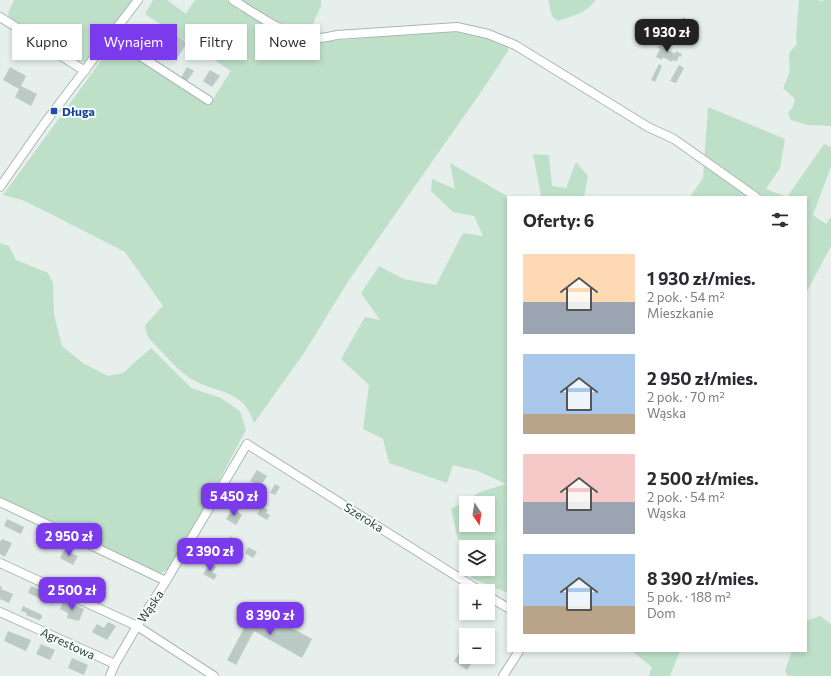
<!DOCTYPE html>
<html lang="pl">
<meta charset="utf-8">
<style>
body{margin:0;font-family:Commissioner,sans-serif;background:#f2f2f3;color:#2b2b33;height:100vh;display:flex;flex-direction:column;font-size:15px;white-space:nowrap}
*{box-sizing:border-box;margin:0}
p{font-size:13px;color:#7c7c81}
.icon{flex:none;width:22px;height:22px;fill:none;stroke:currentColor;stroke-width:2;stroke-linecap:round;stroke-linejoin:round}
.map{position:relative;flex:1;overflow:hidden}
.drawer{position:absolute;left:507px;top:196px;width:300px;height:456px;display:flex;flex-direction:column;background:#fff;border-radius:0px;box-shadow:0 2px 6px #0003}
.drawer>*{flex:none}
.guide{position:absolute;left:12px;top:24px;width:380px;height:36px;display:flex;gap:8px}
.needle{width:26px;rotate:168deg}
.tools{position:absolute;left:459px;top:496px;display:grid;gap:8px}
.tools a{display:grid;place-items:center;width:36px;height:36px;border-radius:0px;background:#fff;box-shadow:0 2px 6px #0003;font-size:20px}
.price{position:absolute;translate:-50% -34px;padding:0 9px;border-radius:8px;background:#7c3aed;color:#fff;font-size:13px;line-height:26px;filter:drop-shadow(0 1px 2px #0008)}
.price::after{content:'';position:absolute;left:50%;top:24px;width:12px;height:9px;margin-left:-6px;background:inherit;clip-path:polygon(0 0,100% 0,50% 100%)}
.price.active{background:#222;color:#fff}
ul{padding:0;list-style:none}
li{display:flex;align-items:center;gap:12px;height:100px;padding:0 16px}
li span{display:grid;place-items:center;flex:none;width:112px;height:80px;border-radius:0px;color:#555}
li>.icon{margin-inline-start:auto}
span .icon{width:48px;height:48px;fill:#fffc;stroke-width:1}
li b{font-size:17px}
h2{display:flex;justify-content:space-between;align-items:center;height:48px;padding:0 16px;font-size:17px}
.chip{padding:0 14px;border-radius:0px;background:#fff;box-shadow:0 2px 6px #0003;font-size:14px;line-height:36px}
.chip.active{background:#7c3aed;color:#fff}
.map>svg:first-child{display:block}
</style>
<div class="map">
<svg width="831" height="676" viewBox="0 0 831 676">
<rect width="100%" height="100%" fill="#e6efeb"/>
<!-- green -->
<path fill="#bfe0c8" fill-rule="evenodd" d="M14 0H134L92 57 85 62 78 61 9 20 8 13Z
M153 0H167L186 14 195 0H227L296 39 319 42 448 31 477 35 509 44 508 51 481 92 349 280 304 353 254 423C244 390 220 394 195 381 181 374 171 361 160 350 151 340 146 338 145 325L163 306 125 252 51 214 22 200 3 195 114 43 209 105 231 71 145 14Z
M242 0H321V6L308 34 267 17Z
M548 0H595C590 12 569 17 558 21L552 16Z
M799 0H818L823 2V0H831V126L807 125 791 120 788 113 793 107 795 99 783 88C785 83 788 78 789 73 792 58 783 57 797 44L796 37Z
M708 107 785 139 780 168 766 189 787 197 824 144 831 147V167L813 215 826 224 831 217V246L806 293V197H690L703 178Z
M533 154 549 155 552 186 566 188 576 162 588 176 584 197H508V593L471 578 474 569H488V547H466L458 540 451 509 480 492 506 484 478 471 453 465 447 483 389 463 383 439 363 429 369 385 341 359 365 317 380 320 361 293 379 266 404 279 436 285 463 233 483 236 474 216 453 212 431 191 432 179 455 189 450 163 507 196H541ZM466 503H488V525H466Z
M0 243 9 246 16 260 48 273 53 283 54 314 62 346 83 363 108 376 123 373 151 348 191 388 221 398 240 411 246 430 196 524 169 569 158 574 0 501Z
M820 616 831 624V676H788L785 671 792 651H806V621Z
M632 651H680L670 676H649L652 667Z"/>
<!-- building -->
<path fill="#bbcac4" d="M683 17 697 25 694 31 679 24Z
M176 35 187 43 177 58 167 51 169 48 168 47Z
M661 43 670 47 668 50 675 54 676 51 682 54 681 57 679 56 677 61 673 60 672 62 663 57 662 60 656 57 660 49 657 48Z
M659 64 662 66 655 82 651 80Z
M679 65 684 68 676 83 670 81Z
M10 67 26 76 21 86 37 94 31 106 15 97 19 89 3 80Z
M187 67 194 71 187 81 181 78Z
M210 70 220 76 212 87 203 81Z
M257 470 267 476 260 487 250 481Z
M275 484 280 487 275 495 270 493Z
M262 506 268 510 266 513 270 515 267 520 257 514Z
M233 508 242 515 236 525 226 519Z
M7 519 24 527 21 534 4 526Z
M231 536 238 544 232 553 227 549 229 546 226 544Z
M2 539 12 543 5 557 0 554V542Z
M248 547 257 552 253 558 245 553Z
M64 550 78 556 73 565 60 558Z
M212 564 216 567 212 572 217 575 214 580 203 574 209 565 211 566Z
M0 586 2 587 1 589 13 594 9 603 0 599Z
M31 586 56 597 53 604 28 593Z
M64 600 84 609 79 621 67 618 68 613 60 609Z
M23 606 42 615V618L39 620 26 615 27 613 21 611Z
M255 608 312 639 302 658 254 631 236 665 227 660Z
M108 622 116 626 107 640 92 632 97 624 104 628Z
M8 631 31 640 26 651 4 641Z
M41 644 55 650 50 660 36 654Z
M466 644V657H476L467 670 454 661Z
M72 658 88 665 84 675 68 668Z"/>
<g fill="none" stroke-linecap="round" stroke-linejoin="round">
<!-- street casing -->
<g stroke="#a8b8b2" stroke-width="10">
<path id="street" d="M233 0C256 14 285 36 312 38 321 39 328 37 337 35L457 27 488 34 515 45 648 127 674 139 756 197
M0 17 85 71
M111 37 208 100
M0 187 44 124 138 0
M0 502 166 581
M0 563 137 626 166 581 247 444 480 591
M488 596 508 608
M0 612 115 664
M110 676 115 664 137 626 214 676
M503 676 519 651"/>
</g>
<!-- street -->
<use href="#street" stroke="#fff" stroke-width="8"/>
</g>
<!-- markers -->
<rect fill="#1a4fb4" stroke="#f7fbf9" stroke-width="1.5" x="50" y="107" width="8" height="8" rx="2"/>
<g text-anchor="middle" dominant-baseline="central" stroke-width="4" stroke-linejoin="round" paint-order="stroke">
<!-- transit labels -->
<g font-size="12" font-weight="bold" fill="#164399" stroke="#f7fbf9" text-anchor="start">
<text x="62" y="111">Długa</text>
</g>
<!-- street labels -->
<g font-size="12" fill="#24423a" stroke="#f7fbf9">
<text transform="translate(364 517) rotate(32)">Szeroka</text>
<text transform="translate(150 606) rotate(-56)">Wąska</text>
<text transform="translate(68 643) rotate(25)">Agrestowa</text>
</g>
</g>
</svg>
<div class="tools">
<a><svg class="needle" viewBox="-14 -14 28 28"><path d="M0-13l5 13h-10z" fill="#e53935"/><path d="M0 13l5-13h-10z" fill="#7c7c81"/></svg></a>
<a><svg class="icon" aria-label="layers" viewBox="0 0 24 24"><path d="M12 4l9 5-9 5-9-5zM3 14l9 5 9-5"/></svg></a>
<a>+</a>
<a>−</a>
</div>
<b class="price active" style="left:667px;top:53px">1 930 zł</b>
<b class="price" style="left:234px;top:517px">5 450 zł</b>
<b class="price" style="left:69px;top:557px">2 950 zł</b>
<b class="price" style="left:210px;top:572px">2 390 zł</b>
<b class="price" style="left:72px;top:611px">2 500 zł</b>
<b class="price" style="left:270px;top:636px">8 390 zł</b>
<div class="guide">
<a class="chip">Kupno</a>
<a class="chip active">Wynajem</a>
<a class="chip">Filtry</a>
<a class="chip">Nowe</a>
</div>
<section class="drawer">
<h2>Oferty: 6<svg class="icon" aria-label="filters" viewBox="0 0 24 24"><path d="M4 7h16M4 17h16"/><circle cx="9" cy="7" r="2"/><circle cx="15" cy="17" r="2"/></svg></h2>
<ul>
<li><span style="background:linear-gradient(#ffd9b3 60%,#9aa5b1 0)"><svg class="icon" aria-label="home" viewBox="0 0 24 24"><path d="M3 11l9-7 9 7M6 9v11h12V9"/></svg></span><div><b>1 930 zł/mies.</b><p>2 pok. · 54 m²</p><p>Mieszkanie</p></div></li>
<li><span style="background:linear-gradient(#a9c7e8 75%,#b9a48a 0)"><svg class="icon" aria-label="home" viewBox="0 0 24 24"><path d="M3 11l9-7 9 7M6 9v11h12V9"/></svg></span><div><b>2 950 zł/mies.</b><p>2 pok. · 70 m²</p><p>Wąska</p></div></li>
<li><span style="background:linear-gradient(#f6c9c9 60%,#9aa5b1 0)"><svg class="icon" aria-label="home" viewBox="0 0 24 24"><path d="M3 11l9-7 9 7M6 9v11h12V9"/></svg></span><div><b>2 500 zł/mies.</b><p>2 pok. · 54 m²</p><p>Wąska</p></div></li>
<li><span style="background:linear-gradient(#a9c7e8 65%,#b9a48a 0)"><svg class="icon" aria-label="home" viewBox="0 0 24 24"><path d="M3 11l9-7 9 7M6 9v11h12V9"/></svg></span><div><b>8 390 zł/mies.</b><p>5 pok. · 188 m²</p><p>Dom</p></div></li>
</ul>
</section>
</div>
